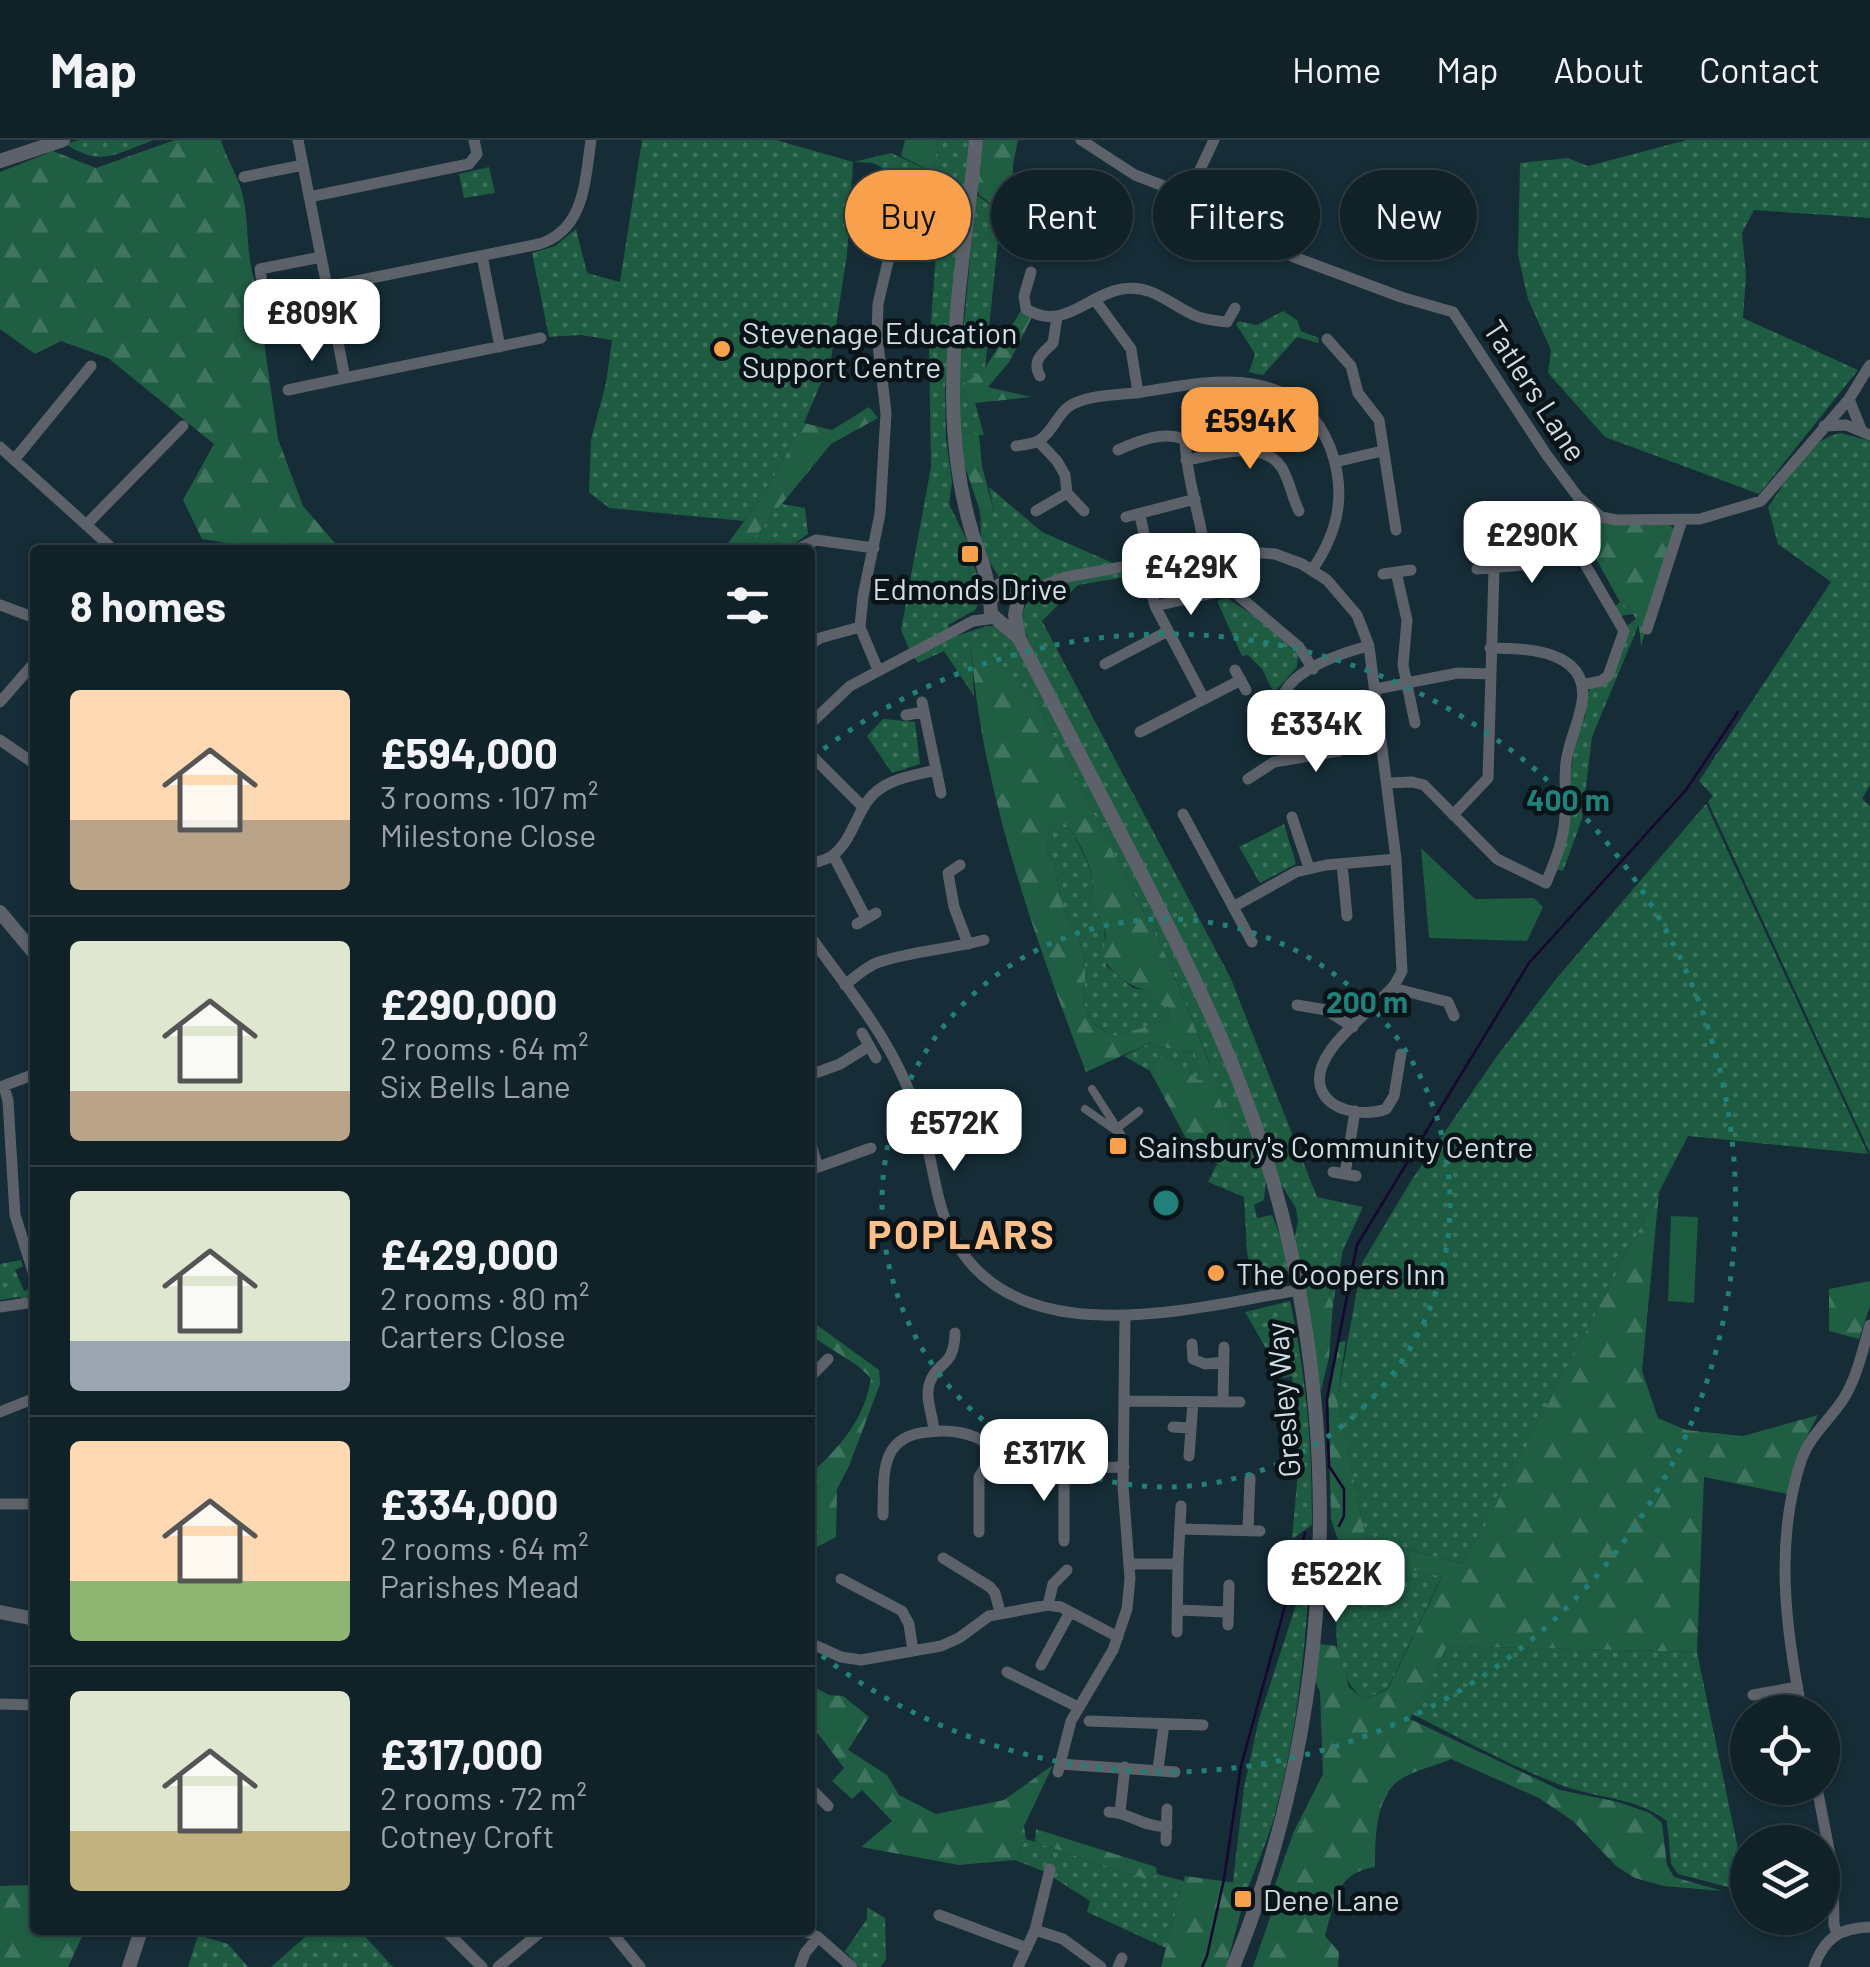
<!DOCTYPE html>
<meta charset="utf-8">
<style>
body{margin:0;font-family:Barlow,sans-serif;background:#192930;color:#f1f3f6;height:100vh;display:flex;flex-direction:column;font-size:38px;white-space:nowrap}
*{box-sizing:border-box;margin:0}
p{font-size:32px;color:#9ca3a8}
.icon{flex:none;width:55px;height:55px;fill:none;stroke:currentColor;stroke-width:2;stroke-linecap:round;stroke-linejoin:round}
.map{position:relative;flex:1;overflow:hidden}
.side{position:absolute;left:30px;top:405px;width:785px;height:1390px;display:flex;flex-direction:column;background:#102128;border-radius:10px;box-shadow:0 2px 8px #0004,0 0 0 2px #303e45}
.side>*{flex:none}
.hud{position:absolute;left:845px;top:30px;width:875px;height:90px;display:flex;gap:20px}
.fabs{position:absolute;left:1730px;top:1555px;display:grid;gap:20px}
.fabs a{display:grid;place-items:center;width:110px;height:110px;border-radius:50%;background:#102128;box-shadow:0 2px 8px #0004,0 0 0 2px #303e45;font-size:50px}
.price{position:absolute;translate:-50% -85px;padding:0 22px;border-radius:20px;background:#fff;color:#222;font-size:32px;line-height:65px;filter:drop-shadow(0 2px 5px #0008)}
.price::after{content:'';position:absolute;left:50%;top:60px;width:30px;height:22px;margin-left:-15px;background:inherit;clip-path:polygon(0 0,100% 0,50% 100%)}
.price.on{background:#f8a04b;color:#111}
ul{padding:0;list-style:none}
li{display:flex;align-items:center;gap:30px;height:250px;padding:0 40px}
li+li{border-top:2px solid #303e45}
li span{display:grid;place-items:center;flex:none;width:280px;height:200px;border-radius:10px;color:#555}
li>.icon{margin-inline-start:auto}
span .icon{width:120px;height:120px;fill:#fffc;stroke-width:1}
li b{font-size:42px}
h2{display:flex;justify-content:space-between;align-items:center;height:120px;padding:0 40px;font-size:42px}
.pill{padding:0 35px;border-radius:45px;background:#102128;box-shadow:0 2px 8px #0004,0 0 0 2px #303e45;font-size:35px;line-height:90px}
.pill.on{background:#f8a04b;color:#111}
header{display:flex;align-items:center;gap:60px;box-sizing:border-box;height:140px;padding:0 50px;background:#102128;border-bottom:2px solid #303e45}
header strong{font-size:48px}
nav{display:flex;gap:55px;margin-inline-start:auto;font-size:35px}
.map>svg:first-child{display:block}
</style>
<header>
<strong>Map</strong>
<nav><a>Home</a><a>Map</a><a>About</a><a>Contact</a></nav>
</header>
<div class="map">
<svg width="1870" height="1827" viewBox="0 0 1870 1827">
<defs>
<pattern id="grass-dots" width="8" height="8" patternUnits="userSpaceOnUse" patternTransform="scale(2.5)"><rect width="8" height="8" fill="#1e5c42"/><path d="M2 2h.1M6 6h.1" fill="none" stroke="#3e735d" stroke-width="1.8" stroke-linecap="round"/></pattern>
<pattern id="forest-firs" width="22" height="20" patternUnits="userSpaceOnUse" patternTransform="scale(2.5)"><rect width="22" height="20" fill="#205e43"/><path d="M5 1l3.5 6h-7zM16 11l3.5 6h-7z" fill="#3f755e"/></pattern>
</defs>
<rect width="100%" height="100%" fill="#162c36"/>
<!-- grass -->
<path fill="url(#grass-dots)" d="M79 0H154C117 13 101 28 66 4Z
M642 0H776L853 22 891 13 930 31 938 9 935 0H970L945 249 946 299 952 342 949 364 974 415 971 417 984 454 975 470 948 485 949 488 909 509 901 490 931 327 929 210 940 58 873 23 853 22 847 114 831 219 804 283 764 354 744 381 609 368 589 352 591 300 606 243 612 200 581 195 549 197 532 113 555 106 576 89 587 133 620 142Z
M1687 0H1870V78L1754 70 1742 93 1746 135 1743 178 1858 230 1759 354 1605 297 1548 233 1551 210 1528 159 1518 115 1520 23 1568 18 1588 26Z
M489 27 495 53 464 58 459 34Z
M976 55 1001 71 985 228 963 246 975 263 984 295 958 293 956 269Z
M1283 171 1297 180 1301 191 1319 198 1318 203 1297 197 1263 235 1249 232 1255 214 1236 184 1239 181 1257 185Z
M1841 293 1870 301V645L1862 659 1870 666V1013L1708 662 1713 656 1699 641 1831 442 1778 404 1768 367C1788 340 1806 299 1841 293Z
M989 347 1042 392 1115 424C1099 427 1013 448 1007 444 998 440 985 413 982 407 980 402 982 380 979 368L994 372Z
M782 364 805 368 808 394 786 410H744Z
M1122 433 1125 437 1078 445 1042 481 1231 839 1317 1057 1363 1067 1343 1110 1333 1164 1317 1125 1300 1129 1294 1101 1298 1081 1296 1068 1277 1038 1248 945 1215 867 1038 521C1033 509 1025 496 1023 483 1017 442 1095 437 1122 433Z
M1227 458 1262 481 1298 515 1297 527 1274 553 1262 529 1248 515 1242 516 1217 461Z
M1620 462 1638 475 1639 484 1592 597 1582 679 1563 731 1556 729 1572 665V649L1569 645 1576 596 1585 577 1587 554 1591 548 1599 546 1627 499 1628 485 1636 479 1633 474 1620 476 1614 467Z
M987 486H995L1017 504 1171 801 1232 936 1266 1038 1264 1060 1254 1065 1257 1078 1272 1075 1282 1100 1288 1131 1253 1142 1247 1112 1244 1057 1208 1042 1217 1024 1229 1032 1210 923 1165 814 1034 557 971 506 974 556 944 511 918 523 914 517 956 496Z
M883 579 915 582 920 624 892 633 867 596Z
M1706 664 1868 1014 1688 996 1466 1424 1366 1399 1337 1259 1362 1123 1411 1041 1497 916 1556 839Z
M1063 679C1080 706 1099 731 1090 763L1104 783 1106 826 1133 848 1149 851 1168 866 1170 879 1115 896C1074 879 1087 859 1085 824 1083 802 1070 786 1063 765 1057 745 1059 730 1047 713L1049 685Z
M1284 684 1296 724 1260 743 1239 707Z
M1152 902 1161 907 1194 912 1205 936 1199 942 1161 916 1150 931 1124 916Z
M21 1120 23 1126 15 1130 24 1151 32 1148 25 1160 19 1157 0 1160V1124Z
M1290 1161C1307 1241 1312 1304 1312 1385L1292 1399 1299 1320 1292 1236 1283 1238 1245 1172Z
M1344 1417 1364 1418 1442 1436 1388 1548 1364 1560C1323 1525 1338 1464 1344 1417Z
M1310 1421C1306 1508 1297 1596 1273 1681 1266 1705 1255 1729 1246 1753L1233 1742 1244 1647 1259 1579Z
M1447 1506 1697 1512 1747 1752 1678 1734 1671 1724 1667 1681C1634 1656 1596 1659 1558 1644 1509 1625 1460 1598 1412 1574Z
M1026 1699 1145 1739 1157 1734 1184 1741 1166 1808 1087 1772 1090 1761 1043 1731 1015 1720Z
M867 1767 885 1778 886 1820 880 1827H859L845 1811 867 1779Z
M313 1790H359L393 1827H271Z
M198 1795 228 1804 248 1827H188Z"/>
<!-- forest -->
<path fill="url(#forest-firs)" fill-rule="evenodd" d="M175 0H221C226 18 237 34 242 52 250 83 245 115 256 146L278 299 303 366 341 410H270L202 399 183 360 214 304 108 218 61 201 35 214 0 189V32L53 11 96 28Z
M905 0H935L938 9 930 31 901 16Z
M980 0H1018L1013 24V58L1001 71 979 55 975 41Z
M1022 169 1032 177 1010 221 988 247 1031 257 975 263 962 246 985 228Z
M869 267 878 278 831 304 744 410H723L764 354 804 283 832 290Z
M958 293 979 294 982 326 994 372 979 368 959 309Z
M1588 375 1598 380 1670 385 1674 389 1641 507 1638 475 1620 462 1584 397 1547 413 1494 422 1492 408 1541 400Z
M971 504 1034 557 1165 814 1210 924 1240 1030 1229 1032 1189 1004 1150 931 1161 916 1200 941 1204 936 1194 912 1161 907 1152 902 1086 932C1035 798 980 647 971 504ZM1063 680C1081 704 1099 732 1090 763 1103 781 1111 793 1101 814 1110 833 1129 847 1149 851L1155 864 1168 866 1170 879 1115 896C1074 880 1087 859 1085 824 1083 802 1070 786 1063 765 1057 745 1059 730 1047 713L1049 686Z
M1659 1052 1642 1231 1658 1278 1686 1290 1743 1296 1818 1275 1805 1300 1788 1354 1704 1337 1697 1512 1447 1506 1410 1579 1560 1650 1618 1662 1650 1673 1662 1683 1667 1725 1674 1737 1722 1751 1664 1746 1635 1738 1616 1726 1573 1681 1539 1658 1451 1619C1436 1626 1411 1631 1398 1641 1375 1659 1375 1701 1375 1727 1335 1733 1335 1762 1325 1796L1339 1812 1338 1827H1253L1273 1769 1295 1767V1756L1275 1745 1294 1691 1323 1634 1320 1551C1310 1535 1315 1521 1320 1504L1336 1506 1349 1547 1364 1560 1388 1549 1442 1437 1364 1418 1344 1417 1331 1380 1328 1259 1339 1202 1346 1201 1337 1259 1366 1399 1465 1424Z
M1317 1124 1333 1164 1329 1217 1321 1251 1300 1129Z
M1870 1141V1166L1859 1199 1829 1191V1149Z
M810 1180 879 1230 880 1244 849 1326 837 1349 836 1397 810 1411V1335C840 1306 864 1281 871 1238L858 1226 810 1195Z
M810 1545 829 1555 843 1556 869 1577 848 1610 887 1635 899 1655 936 1674 1004 1660 1053 1625 1024 1686 1026 1699 1015 1720 959 1725 861 1707 892 1681 862 1650 852 1659 832 1641 844 1628 810 1583Z
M1036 1689 1156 1727 1157 1734 1145 1739 1035 1702Z
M1185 1736 1237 1743 1246 1753 1226 1827H1161Z
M31 1745 35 1747V1790H85L68 1827H0V1746Z"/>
<!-- garden -->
<path fill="#1e5c42" d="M1421 708 1475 759 1534 758 1543 767 1527 801 1429 798Z
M1671 1076 1698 1077 1694 1163 1668 1161Z"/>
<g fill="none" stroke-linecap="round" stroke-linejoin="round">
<!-- stream -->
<path stroke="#160630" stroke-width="2.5" d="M1339 1386 1344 1376V1349L1329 1326 1327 1259 1357 1105 1529 823 1686 650 1738 572
M1202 1827 1207 1816 1224 1739 1241 1626 1305 1393"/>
<!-- pedestrian -->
<path stroke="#5d626a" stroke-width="8" d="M1092 949 1124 999
M1085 969 1115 990 1139 971"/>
<!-- minor -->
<path stroke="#5d626a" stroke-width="11" d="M298 0 345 238 541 198
M1081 0 1135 35 1203 61 1294 117 1401 157 1453 172 1546 314 1578 357 1601 377 1617 380 1700 379 1761 361 1849 259 1870 225
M244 37 303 25
M1188 55 1214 0
M309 57 469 24 477 14 474 0
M482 116 500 207
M1031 132 1024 156 1026 169C1063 192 1087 155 1122 149 1153 144 1170 165 1196 176 1206 180 1216 181 1227 182
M262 143 260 129 321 117
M327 147 539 104C585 90 585 40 591 0
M1095 160 1131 209 1138 253
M1227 182 1235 168
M1327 199 1351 226 1358 253 1379 280 1396 390
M1040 236C1031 220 1043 213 1053 203L1057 177
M288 250 345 238
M1849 259 1861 289
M1824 286 1846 285 1870 295
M1038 301 1057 321 1065 335 1067 353 1084 371
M1016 306C1022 305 1033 304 1038 301 1053 293 1058 270 1075 263 1095 254 1122 255 1143 252 1213 240 1296 223 1330 307 1347 352 1339 391 1312 430
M0 307 114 410
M1118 310C1138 301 1164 290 1185 300 1187 340 1200 376 1206 416
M14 320 91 226
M1186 320C1217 315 1269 296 1285 334 1291 347 1293 359 1299 371
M1335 322 1382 311
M1036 371 1067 353
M1140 375 1144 394
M1126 377 1195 359
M86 385 183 286
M796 410 816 400 874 408
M1144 423 1155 466 1204 559
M1477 429 1535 424 1575 410
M1396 432 1407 480 1403 525 1415 583
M1383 434 1411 430
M1011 453 1034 449 1066 437 1144 423 1236 411 1275 414 1302 424 1327 440 1357 475 1369 506 1396 719 1402 831C1398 839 1395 846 1389 851 1368 874 1306 916 1322 951 1327 962 1336 967 1347 970 1360 973 1373 974 1386 969L1394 956 1401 914
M1240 457 1299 507 1313 529
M0 465 35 478
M1155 466 1218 452
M1647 489 1682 380
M810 505 820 498 860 487
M1105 524 1168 491
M878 530 860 487 863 456 880 374 886 273 877 195 878 164 890 113 902 89 890 46
M1235 530 1246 550
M1582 545 1601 541 1608 536 1624 491 1586 426
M1376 549 1458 533 1490 534
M0 562 35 522
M922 562 941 653
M906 575 924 572
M810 584 850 546 973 481 995 478
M1140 592 1241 540
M0 600 35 624
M812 616 862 666
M1288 618C1283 600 1276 574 1283 556 1293 529 1344 512 1369 506
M1248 639 1274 622 1339 611
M1388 643 1412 642 1424 645 1497 719 1546 743C1555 721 1564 700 1565 676 1566 658 1564 640 1566 622 1569 601 1579 582 1582 562 1590 510 1526 508 1490 508
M1183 674 1252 802
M1453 675 1488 638 1494 429
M1292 677 1309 728
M833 715 866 778
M810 724C817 722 826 720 832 716 854 700 856 668 877 651 893 638 916 635 936 630
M1342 724 1347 776
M960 725 948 733 954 767 968 804
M1233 767 1296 732 1326 725 1396 719
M857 784 876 773
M810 796C842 841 880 886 903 937 911 955 919 974 924 994 934 1028 936 1065 953 1097 1015 1217 1195 1168 1298 1150
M845 845C855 837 867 826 879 822 913 811 949 809 984 800
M1393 848 1448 862 1454 876
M1297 865 1326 870 1353 887
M862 893 876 918
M810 935 840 924 869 906
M4 946 8 961 15 1075 35 1138
M0 947 35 934
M810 1001 818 1027
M810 1030 871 1008
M1333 1032 1356 1036
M1345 1034 1355 971
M0 1167 35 1162
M1192 1204 1193 1219 1205 1224 1224 1222
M810 1237 828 1219
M1126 1261 1240 1262
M1223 1262 1224 1207
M0 1272 35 1258
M1173 1287 1191 1288
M934 1291C933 1275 924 1257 930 1242 938 1220 954 1228 955 1193
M1079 1311V1327
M1189 1316 1193 1262
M1064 1327V1401
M0 1364H35
M883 1375C884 1337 878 1295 929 1292 944 1290 960 1291 975 1297 992 1304 1005 1317 1022 1323 1054 1332 1091 1327 1124 1327
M1180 1389 1260 1391
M1248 1390 1250 1338
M979 1392V1337L996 1310
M943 1418 990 1447 995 1453 1000 1472
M1130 1424H1178L1177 1492
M1178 1424 1181 1366
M841 1439 902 1471 909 1484 913 1511
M1048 1465 1053 1444 1067 1430
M1178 1470 1227 1472
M1228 1485 1229 1445
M810 1503 841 1517 861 1520 941 1506 959 1498 989 1476 1048 1465 1061 1467 1118 1497
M1041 1525 1070 1472
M1007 1532 1078 1567
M1753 1555 1797 1547
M0 1564 35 1565
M1802 1572C1786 1491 1774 1402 1801 1321 1809 1296 1830 1280 1844 1258 1857 1237 1863 1209 1870 1185
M1089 1581 1203 1585
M1060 1624 1175 1632
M1158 1629 1164 1584
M1058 1632 1071 1581 1113 1510 1127 1469 1130 1439 1123 1346 1125 1176
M810 1648 828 1666
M1817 1648 1833 1730 1834 1785 1837 1793
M1109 1672C1129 1672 1140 1686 1167 1687
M1120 1672 1125 1627
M1166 1701 1167 1669
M939 1775 1027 1808
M445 1790 482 1827
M610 1790 640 1827
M802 1790 818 1797 852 1827
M1035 1790 1063 1799 1101 1827
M498 1827 543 1790
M800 1827 805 1813 818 1797
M1018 1827 1035 1790 1050 1729
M1118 1827 1122 1818
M1814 1827C1824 1798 1840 1788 1870 1787"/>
<!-- tertiary -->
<path stroke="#5d626a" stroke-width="14" d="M976 0C963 142 929 282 981 419 986 432 986 444 992 455
M0 21 63 0
M1000 445 1002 451 1011 453 1018 461 1015 475 1019 498
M1002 451 990 459 991 474 1019 498C1059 574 1098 650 1138 727 1177 803 1216 879 1246 960 1349 1235 1344 1555 1233 1827
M0 772 35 814
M0 1472 35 1479
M129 1827 141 1790"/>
</g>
<!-- distance rings -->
<g fill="none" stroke="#22807a" stroke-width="5" stroke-dasharray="5 10">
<circle cx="1166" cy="1063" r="284"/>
<path d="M812 618A569 569 0 1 1 812 1508"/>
</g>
<!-- markers -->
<g fill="#f8a04b" stroke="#0a1317" stroke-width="4">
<circle cx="722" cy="209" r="10"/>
<rect x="960" y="404" width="20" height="20" rx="5"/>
<rect x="1108" y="996" width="20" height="20" rx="5"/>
<circle cx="1216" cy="1133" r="10"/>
<rect x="1233" y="1749" width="20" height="20" rx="5"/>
</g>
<g text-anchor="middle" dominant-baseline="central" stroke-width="9" stroke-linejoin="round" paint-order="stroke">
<!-- poi labels -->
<g font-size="30" fill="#d0dde3" stroke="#0a1317" text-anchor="start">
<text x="742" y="192">Stevenage Education<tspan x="742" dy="34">Support Centre</tspan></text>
<text x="970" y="448" text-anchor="middle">Edmonds Drive</text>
<text x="1138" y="1006">Sainsbury's Community Centre</text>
<text x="1236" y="1133">The Coopers Inn</text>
<text x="1263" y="1759">Dene Lane</text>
</g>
<!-- street labels -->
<g font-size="30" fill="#d0dde3" stroke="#0a1317">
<text transform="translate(1536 250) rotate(57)">Tatlers Lane</text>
<text transform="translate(1282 1260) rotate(-95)">Gresley Way</text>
</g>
<!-- district labels -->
<g font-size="40" font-weight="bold" letter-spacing="2.5" fill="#fec08a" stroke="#0a1317">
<text x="962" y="1093">POPLARS</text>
</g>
</g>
<circle cx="1166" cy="1063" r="15" fill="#22807a" stroke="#0a1317" stroke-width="5"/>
<g font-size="30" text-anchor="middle" font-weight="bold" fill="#22807a" stroke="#0a1317" stroke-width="9" stroke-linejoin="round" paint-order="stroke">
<text x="1568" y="671">400 m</text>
<text x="1367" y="873">200 m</text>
</g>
</svg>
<div class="fabs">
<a><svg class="icon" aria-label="locate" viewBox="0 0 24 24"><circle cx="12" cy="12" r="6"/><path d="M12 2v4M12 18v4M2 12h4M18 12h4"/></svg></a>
<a><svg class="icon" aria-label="layers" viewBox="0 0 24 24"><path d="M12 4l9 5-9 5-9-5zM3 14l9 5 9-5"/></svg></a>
</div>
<b class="price" style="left:312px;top:224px">£809K</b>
<b class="price on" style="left:1250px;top:332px">£594K</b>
<b class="price" style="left:1532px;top:446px">£290K</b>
<b class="price" style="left:1191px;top:478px">£429K</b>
<b class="price" style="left:1316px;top:635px">£334K</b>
<b class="price" style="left:954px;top:1034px">£572K</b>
<b class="price" style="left:1044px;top:1364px">£317K</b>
<b class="price" style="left:1336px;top:1485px">£522K</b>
<div class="hud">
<a class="pill on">Buy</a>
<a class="pill">Rent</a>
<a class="pill">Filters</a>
<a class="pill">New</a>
</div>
<section class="side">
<h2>8 homes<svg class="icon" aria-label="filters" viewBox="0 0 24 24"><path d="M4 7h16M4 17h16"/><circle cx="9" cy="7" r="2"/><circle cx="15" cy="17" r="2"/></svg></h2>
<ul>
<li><span style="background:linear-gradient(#ffd9b3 65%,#b9a48a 0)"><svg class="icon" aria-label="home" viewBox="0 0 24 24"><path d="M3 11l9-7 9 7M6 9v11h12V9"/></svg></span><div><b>£594,000</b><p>3 rooms · 107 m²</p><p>Milestone Close</p></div></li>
<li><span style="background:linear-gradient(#dfe7d0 75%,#b9a48a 0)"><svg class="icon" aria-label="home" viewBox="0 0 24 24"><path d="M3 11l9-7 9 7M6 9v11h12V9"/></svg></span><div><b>£290,000</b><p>2 rooms · 64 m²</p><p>Six Bells Lane</p></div></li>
<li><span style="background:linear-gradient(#dfe7d0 75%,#9aa5b1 0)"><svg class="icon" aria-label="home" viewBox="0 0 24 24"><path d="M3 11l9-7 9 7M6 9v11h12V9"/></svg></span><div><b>£429,000</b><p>2 rooms · 80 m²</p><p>Carters Close</p></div></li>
<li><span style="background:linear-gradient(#ffd9b3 70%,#8fb573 0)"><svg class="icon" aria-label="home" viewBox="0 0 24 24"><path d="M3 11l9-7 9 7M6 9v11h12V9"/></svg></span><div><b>£334,000</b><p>2 rooms · 64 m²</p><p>Parishes Mead</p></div></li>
<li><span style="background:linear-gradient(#dfe7d0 70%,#c2b280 0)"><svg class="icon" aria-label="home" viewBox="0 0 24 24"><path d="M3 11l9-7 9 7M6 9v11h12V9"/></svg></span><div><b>£317,000</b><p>2 rooms · 72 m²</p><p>Cotney Croft</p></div></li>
</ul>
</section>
</div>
